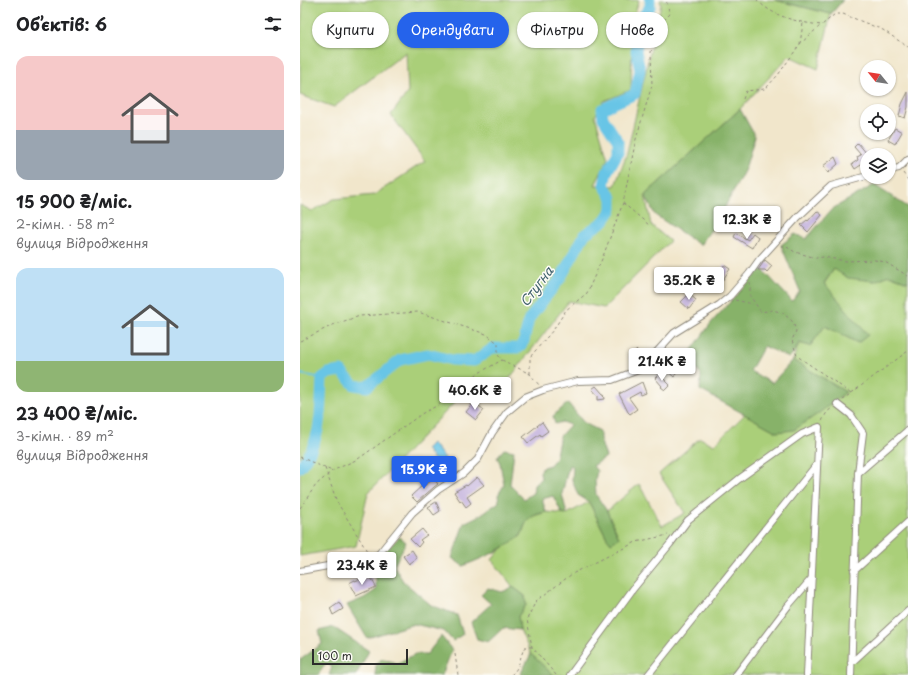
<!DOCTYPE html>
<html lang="uk">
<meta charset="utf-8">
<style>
body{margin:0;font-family:"Playpen Sans",sans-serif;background:#f6f6f6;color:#202124;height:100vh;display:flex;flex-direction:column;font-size:15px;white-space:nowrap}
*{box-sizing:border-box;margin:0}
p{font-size:13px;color:#757577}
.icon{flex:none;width:22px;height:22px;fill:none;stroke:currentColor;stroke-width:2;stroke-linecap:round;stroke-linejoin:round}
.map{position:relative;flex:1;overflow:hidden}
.sheet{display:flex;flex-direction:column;background:#fff;width:300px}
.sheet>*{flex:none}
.hud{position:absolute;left:12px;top:12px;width:380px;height:36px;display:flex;gap:8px}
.needle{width:26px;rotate:300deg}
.fabs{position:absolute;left:560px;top:60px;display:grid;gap:8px}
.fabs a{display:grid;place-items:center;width:36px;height:36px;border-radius:50%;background:#fff;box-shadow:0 1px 3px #0004;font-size:20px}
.scale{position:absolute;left:12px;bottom:10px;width:96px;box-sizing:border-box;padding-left:4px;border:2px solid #2b2b2b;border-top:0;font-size:11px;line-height:14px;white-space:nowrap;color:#2b2b2b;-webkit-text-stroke:3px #fdfcf7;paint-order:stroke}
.price{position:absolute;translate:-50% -34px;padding:0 9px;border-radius:4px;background:#fff;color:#222;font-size:13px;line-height:26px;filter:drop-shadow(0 1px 2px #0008)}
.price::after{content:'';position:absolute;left:50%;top:24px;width:12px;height:9px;margin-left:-6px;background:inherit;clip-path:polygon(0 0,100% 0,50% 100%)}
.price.selected{background:#2563eb;color:#fff}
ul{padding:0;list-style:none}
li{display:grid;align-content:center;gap:8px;height:212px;padding:0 16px}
li span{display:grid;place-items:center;height:124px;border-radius:12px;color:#555}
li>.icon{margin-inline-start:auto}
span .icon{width:72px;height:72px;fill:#fffc;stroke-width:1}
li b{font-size:17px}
h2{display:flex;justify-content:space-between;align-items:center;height:48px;padding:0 16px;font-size:17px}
.pill{padding:0 14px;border-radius:18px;background:#fff;box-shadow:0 1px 3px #0004;font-size:14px;line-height:36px}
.pill.selected{background:#2563eb;color:#fff}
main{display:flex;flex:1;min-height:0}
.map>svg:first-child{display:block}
</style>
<main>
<section class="sheet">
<h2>Об’єктів: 6<svg class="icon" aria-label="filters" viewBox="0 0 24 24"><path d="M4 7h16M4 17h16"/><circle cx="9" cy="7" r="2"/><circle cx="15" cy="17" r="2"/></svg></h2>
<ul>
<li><span style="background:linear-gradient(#f6c9c9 60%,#9aa5b1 0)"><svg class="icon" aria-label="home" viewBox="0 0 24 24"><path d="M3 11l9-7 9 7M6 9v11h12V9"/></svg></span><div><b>15 900 ₴/міс.</b><p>2-кімн. · 58 m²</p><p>вулиця Відродження</p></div></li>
<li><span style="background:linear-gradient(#bfe0f5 75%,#8fb573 0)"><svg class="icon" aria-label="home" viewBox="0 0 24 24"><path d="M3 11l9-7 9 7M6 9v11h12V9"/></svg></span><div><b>23 400 ₴/міс.</b><p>3-кімн. · 89 m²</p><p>вулиця Відродження</p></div></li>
</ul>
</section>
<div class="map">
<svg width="608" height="675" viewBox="0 0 608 675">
<rect width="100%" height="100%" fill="#fdfcf7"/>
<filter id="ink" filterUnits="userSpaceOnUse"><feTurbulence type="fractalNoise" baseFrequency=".025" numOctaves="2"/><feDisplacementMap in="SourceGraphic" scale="8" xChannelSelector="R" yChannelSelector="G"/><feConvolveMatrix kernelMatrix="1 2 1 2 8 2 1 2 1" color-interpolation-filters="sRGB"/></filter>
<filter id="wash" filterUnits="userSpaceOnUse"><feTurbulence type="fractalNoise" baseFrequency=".012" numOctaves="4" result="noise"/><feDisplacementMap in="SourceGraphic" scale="16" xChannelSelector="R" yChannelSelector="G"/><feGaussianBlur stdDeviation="0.9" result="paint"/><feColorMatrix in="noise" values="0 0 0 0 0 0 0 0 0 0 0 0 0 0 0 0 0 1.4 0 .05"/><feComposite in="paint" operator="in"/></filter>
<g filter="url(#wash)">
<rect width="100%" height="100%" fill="#f1e6cb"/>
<!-- green -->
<path fill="#aacf79" stroke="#6a7d52" d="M3 0H58L66 1 68 0H339L332 22 331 90 304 101 295 116 308 159 295 185 315 186 327 153 361 4 360 0H475L531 14 518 69 489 56 440 109 345 195 351 225 370 241 304 308 269 301 203 387 176 380 68 493 56 546 0 556V205L12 211 34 199 74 195 125 161 91 115 108 92 106 52 34 107 0 95V40Z
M534 269 575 281 589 275 608 282V675H250L231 654 220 630 218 616 226 605 225 596 213 587 192 560 200 550 221 536 226 522 230 517 246 512 267 514 289 502 307 538H319L307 511 339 484 362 526 385 513 359 474 400 438 414 445 445 414 477 432 545 392 493 360 499 343 510 346 525 326 558 343 524 284Z"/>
<!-- forest -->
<path fill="#87b269" stroke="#596e4a" d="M475 0H543L531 14Z
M440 109 455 136 445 169 418 220 400 245 355 215 345 195Z
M574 185 608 207V282L589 275 575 281 548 278 534 269 524 283 568 335 558 343 525 326 510 346 499 343 495 351 489 358 464 346 450 371 472 383 493 360 546 392 519 413 494 430 477 432 400 390 401 374 387 357 411 323 461 268 492 301 500 291 481 245 495 234 506 239 532 209Z
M268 403 284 423 300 431V439L306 457 293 466 297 471 295 480 296 495 307 511 319 538 311 543 307 538 289 502 278 495 272 480 273 467 269 465 262 494 267 514 262 513 253 496 242 499 246 512C234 515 227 517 223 530 222 533 222 535 219 537 202 550 183 558 163 566L152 558 164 523 180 515 199 502 198 495 204 485 200 463 197 457 204 449 214 451 210 485 224 499 233 493 234 485 241 479 240 472 243 467 250 465 255 459 260 436 270 425 262 422 255 424 253 416Z
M99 537 106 542 94 566 103 581 131 605 157 615 163 634 153 641 144 631 114 624 67 638 47 605 64 598 76 590V576L71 566Z
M213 587 225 596 226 605 218 616 220 630 203 628 188 642 177 639 171 622 191 604 181 595 188 588 202 592Z
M33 627 69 651 56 675H29L32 667 26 663 18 675H0V660L22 644 19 631Z
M141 636 152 650 142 675H75L76 664 82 659 98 663 115 654H127Z
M231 654 253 675H220Z"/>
<!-- water -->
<path fill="#68c5e6" stroke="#4a7888" d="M132 443 145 458 142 463 138 465 126 449Z"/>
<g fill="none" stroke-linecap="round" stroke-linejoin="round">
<!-- stream -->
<path stroke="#68c5e6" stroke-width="2" d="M0 374 22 378"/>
<!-- river -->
<path stroke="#68c5e6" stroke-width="11" d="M0 467C23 440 20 411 22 378L29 373 41 371 54 385 67 387 100 360 128 354 152 360 174 361 193 348H219L224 341 229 319 260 279 285 234 304 221 312 209V198L304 185 307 172 318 153V141L303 118 302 109 335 94 340 70 336 51 343 16 350 7V0"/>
</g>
<g id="blocks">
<!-- building -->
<path fill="#c3b1dd" d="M608 92V107L605 118 599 116 602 104Z
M595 128 602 132 595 144 588 140Z
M558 143 567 154V161L555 169 552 164 558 160 557 157 561 155 554 147Z
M535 157 538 164 528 173 523 166Z
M517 211 522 215 508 232 501 225 507 220 508 221Z
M436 233 448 240 453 233 458 237 452 248 434 237Z
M465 260 472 266 467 272 465 270H458Z
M424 265 430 269 422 281 416 277Z
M389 294 396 300 389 309 381 302Z
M337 350 342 357 333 363 329 357Z
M360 356 376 374 374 377 356 361Z
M359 374 370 385 365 390 361 387 362 386 355 378Z
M342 382 346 393 341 395 340 392 329 398 337 409 330 414 328 412 319 394Z
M296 386 303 394H304L305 399 298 400V396L292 389Z
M174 402 184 410 176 420 166 412Z
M242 422 248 431 241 436 240 434 228 443 223 437Z
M177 477 184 485 167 497 171 503 166 507 161 500 160 501 154 492 166 485 167 486Z
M134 479 138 484 134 487 117 502 111 496 124 484 125 485Z
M136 502 140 511 134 515 128 507Z
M122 529 127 535 120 540 122 542 118 547 110 539Z
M112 550 117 558 109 564 103 556Z
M70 576 76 587 56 596 49 583 55 580V581L63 578 64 580Z
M39 602 43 609 33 615 30 608Z"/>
</g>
</g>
<g filter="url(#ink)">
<use href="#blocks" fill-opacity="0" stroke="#8e887b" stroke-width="1"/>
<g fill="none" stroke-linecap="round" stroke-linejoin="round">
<!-- street casing -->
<g stroke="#8e887b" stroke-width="8">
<path id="street" d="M589 170 599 168 608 159
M537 404 551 415 563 433 558 473 551 675
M558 473 608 430
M0 571 50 562 78 555 112 513 138 490 164 473 178 459 192 433 207 412 225 397 243 390 278 381 312 380 341 369 374 333 419 305 430 296 449 274 459 260 498 217 531 186 567 176
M554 571 608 522
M551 663 608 611
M270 675 333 589 370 544 388 520 439 479 502 434 519 427 507 675
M348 675 517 464
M436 675 488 606 512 578"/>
</g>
<!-- path -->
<path stroke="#8e887b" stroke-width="1" stroke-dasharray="3 3" stroke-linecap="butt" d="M457 0C473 17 500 23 522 25L535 14H543L583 30 608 47
M500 44 503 23
M443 99 446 91 465 89 478 75 500 44 521 25
M603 173 608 180
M323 203 349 225
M481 246H485L495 252 516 258 523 257 546 261 575 260 585 262 608 276
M450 282V296L461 312 473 310 483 313 493 322 496 331 492 340 497 356 551 393
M435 300 453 304
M0 341 35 324 60 316 118 312 186 334 198 343V355L202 360 230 374 239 385
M230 374V357L254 329 266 310 287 293 302 259 323 203 336 139 352 85 351 52 359 25 370 14 366 0
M542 400 608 351
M522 421 527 412 532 408
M0 457 32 471
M25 468 37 502 67 551
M0 508 16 485 32 471 58 459 123 413 148 400 177 374 202 360
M155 654 158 675
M211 675C221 667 219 657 225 647H232
M256 675 232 647 227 619 236 601 272 574 336 542 368 535"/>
<!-- street -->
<use href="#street" stroke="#fff" stroke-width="6"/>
</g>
</g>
<g text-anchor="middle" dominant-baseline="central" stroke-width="3" stroke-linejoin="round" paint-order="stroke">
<!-- water labels -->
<g font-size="13" font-style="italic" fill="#40616c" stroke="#fdfcf7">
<text transform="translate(236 286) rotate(-53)">Стугна</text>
</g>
</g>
</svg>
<div class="fabs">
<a><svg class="needle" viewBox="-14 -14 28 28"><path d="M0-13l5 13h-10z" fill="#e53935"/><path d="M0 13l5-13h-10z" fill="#757577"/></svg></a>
<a><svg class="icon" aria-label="locate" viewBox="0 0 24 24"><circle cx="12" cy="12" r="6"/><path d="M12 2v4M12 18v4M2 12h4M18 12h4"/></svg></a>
<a><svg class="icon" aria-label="layers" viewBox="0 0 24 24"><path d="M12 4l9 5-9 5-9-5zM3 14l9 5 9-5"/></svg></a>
</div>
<div class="scale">100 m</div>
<b class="price" style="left:447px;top:240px">12.3K ₴</b>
<b class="price" style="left:389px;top:301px">35.2K ₴</b>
<b class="price" style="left:362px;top:382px">21.4K ₴</b>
<b class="price" style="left:175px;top:411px">40.6K ₴</b>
<b class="price selected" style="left:124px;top:490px">15.9K ₴</b>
<b class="price" style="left:62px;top:586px">23.4K ₴</b>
<div class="hud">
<a class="pill">Купити</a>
<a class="pill selected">Орендувати</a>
<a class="pill">Фільтри</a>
<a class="pill">Нове</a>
</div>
</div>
</main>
